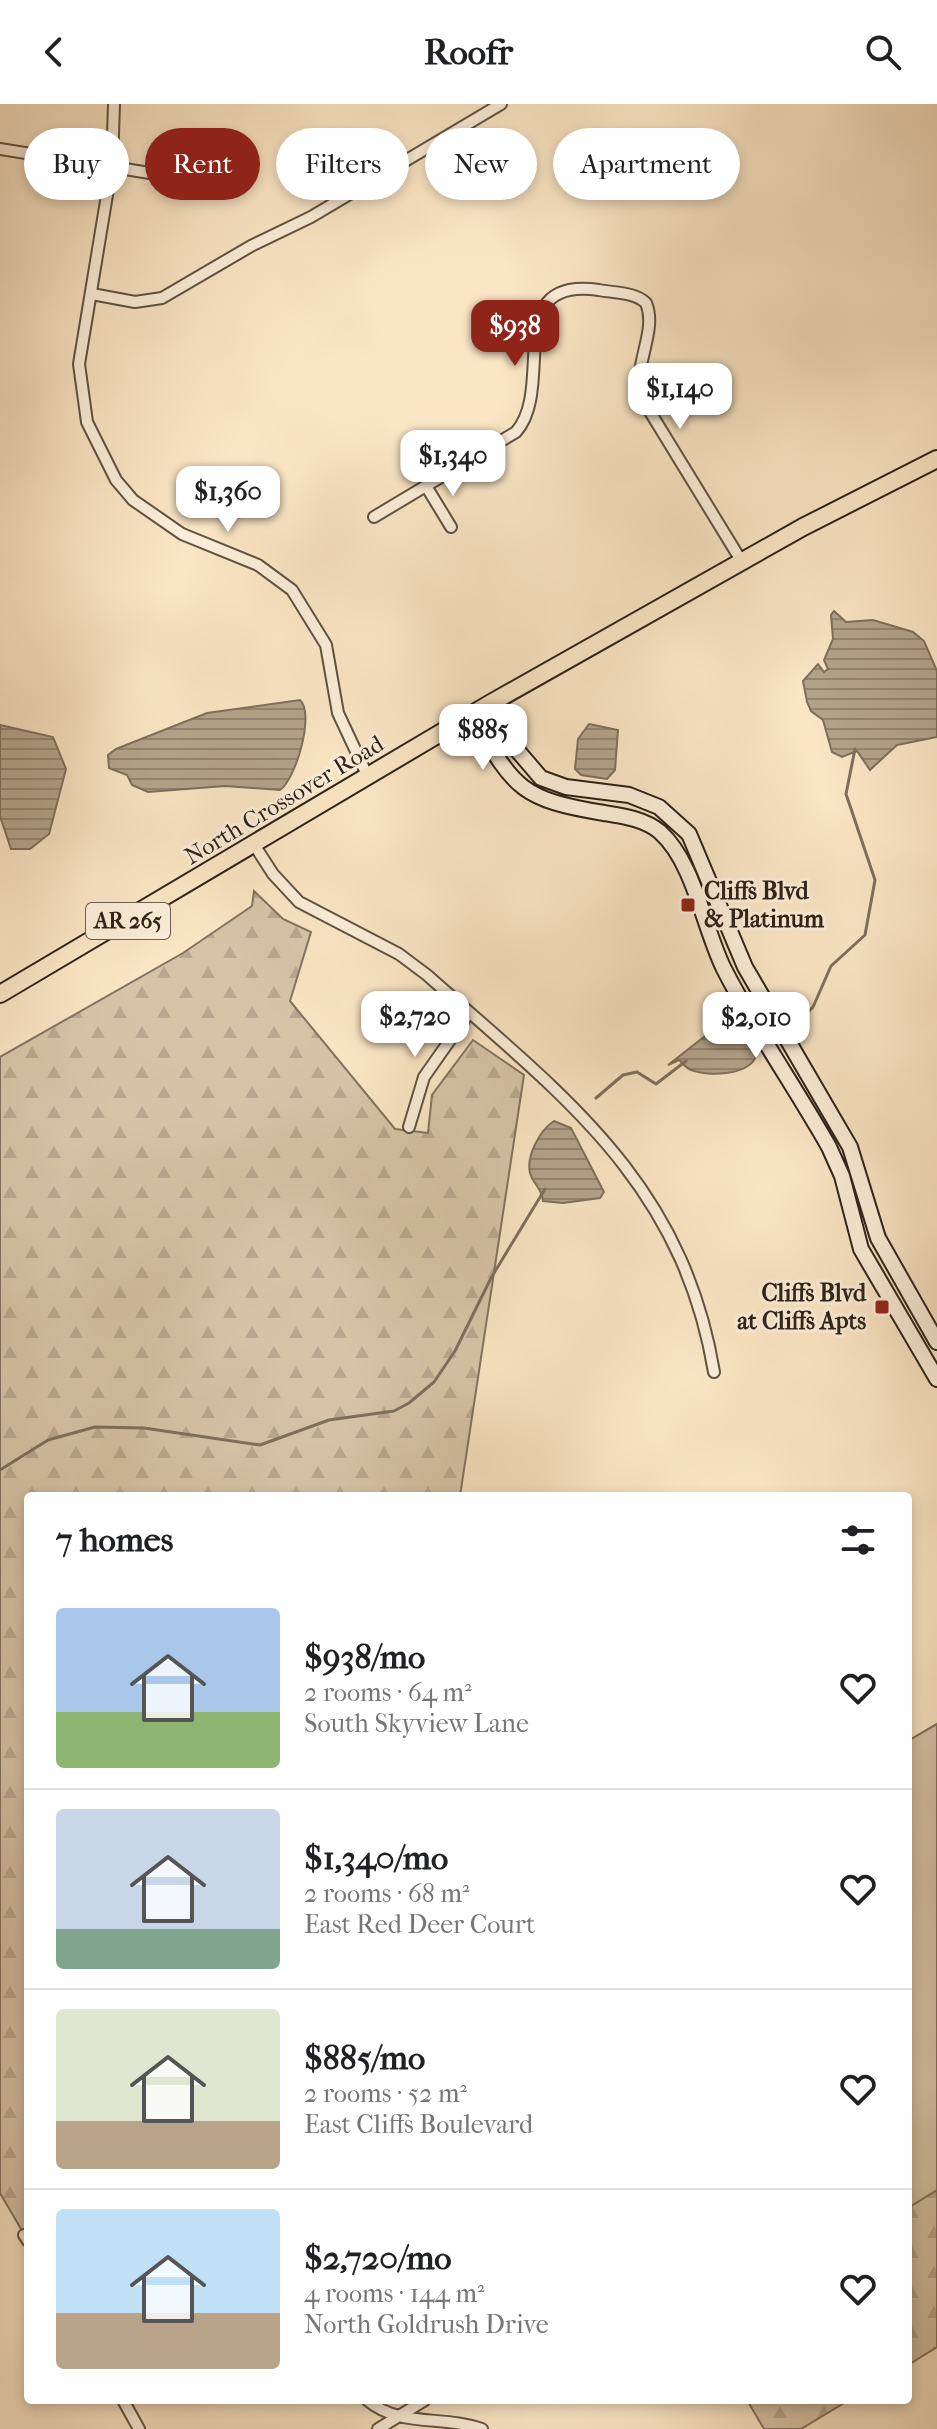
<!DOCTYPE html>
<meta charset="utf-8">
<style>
body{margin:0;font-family:"IM FELL French Canon",serif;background:#f6f6f6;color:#202124;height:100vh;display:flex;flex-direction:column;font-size:30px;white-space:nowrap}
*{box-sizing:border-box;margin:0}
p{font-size:26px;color:#757577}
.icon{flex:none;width:44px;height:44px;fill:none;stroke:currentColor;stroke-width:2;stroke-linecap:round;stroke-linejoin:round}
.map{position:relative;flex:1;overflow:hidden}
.drawer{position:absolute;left:24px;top:1388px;width:888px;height:912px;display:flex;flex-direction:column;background:#fff;border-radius:8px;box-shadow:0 4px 12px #0003}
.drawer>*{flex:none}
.banner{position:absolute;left:24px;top:24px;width:890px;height:72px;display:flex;gap:16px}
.price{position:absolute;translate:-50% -68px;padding:0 18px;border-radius:16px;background:#fff;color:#222;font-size:26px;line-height:52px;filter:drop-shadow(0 2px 4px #0008)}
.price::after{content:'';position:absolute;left:50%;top:48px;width:24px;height:18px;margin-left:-12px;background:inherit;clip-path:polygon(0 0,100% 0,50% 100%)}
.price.selected{background:#8f2418;color:#fff}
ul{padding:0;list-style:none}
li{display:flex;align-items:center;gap:24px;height:200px;padding:0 32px}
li+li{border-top:2px solid #e0e0e0}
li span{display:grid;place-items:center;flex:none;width:224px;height:160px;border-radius:8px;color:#555}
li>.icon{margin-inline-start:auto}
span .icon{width:96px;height:96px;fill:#fffc;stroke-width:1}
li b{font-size:34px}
h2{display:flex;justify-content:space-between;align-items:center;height:96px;padding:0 32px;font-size:34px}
.chip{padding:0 28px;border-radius:36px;background:#fff;box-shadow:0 4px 12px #0003;font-size:28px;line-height:72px}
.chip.selected{background:#8f2418;color:#fff}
header{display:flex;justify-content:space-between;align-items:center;height:104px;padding:0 32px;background:#fff;font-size:36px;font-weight:700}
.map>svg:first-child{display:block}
</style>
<header><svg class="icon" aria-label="back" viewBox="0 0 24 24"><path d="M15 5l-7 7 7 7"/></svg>Roofr<svg class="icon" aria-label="search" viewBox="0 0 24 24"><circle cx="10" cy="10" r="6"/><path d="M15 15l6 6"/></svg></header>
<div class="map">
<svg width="937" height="2325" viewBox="0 0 937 2325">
<defs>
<pattern id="forest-firs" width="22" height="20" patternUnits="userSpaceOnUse" patternTransform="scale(2)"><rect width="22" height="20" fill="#d7c4a7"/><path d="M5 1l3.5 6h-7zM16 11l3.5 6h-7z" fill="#b9a88f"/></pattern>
<pattern id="water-rules" width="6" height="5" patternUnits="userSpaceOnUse" patternTransform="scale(2)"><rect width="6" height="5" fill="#b4a38a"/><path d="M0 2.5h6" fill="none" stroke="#938470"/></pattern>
</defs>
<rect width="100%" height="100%" fill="#fae5c4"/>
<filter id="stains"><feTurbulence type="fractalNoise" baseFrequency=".0025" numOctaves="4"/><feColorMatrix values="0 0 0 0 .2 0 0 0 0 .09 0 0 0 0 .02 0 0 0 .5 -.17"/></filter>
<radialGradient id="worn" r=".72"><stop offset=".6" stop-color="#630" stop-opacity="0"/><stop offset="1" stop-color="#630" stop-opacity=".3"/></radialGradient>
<!-- forest -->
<path fill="url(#forest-firs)" stroke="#827360" stroke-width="2" d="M254 787 283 815 311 828 290 897 395 1025 428 1029 432 991 473 936 524 971 460 1392H28V2137L0 2089V953L183 849 252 802Z
M937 1620V2243L908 2261V1637Z
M747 2296H849L801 2325H764Z"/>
<!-- park -->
<path fill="#d7c4a7" stroke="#827360" stroke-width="2" d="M937 1620V2086L908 2104V1637Z"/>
<!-- water -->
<path fill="url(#water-rules)" stroke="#7e6f5c" stroke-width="2" d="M834 507 846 518 873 516 913 528 924 537 937 567V633L897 641 870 666 857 647 842 653 832 648 823 616 811 607 807 598 803 577 818 560 824 568 828 565 824 556 833 535 831 511Z
M300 596C315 609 296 675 280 686L225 682 148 688 132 681 127 671 109 664 108 651 116 645 207 609Z
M589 620 618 626 615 666 607 675 581 671 575 665 578 635Z
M0 621 53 633 66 665 49 730 30 745H11L0 712Z
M732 911 740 918 756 952C749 972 706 973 689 965 685 963 683 959 679 956L668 961Z
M554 1017 571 1024 604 1088 600 1094 563 1099 543 1097C542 1084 533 1080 530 1069 526 1052 540 1026 554 1017Z"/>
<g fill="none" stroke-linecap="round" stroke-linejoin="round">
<!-- stream -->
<path stroke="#7e6f5c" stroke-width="3" d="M789 915 806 910 813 903 831 862 865 831 875 776 846 690 855 645
M596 994 623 971 637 968 656 980 686 957
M0 1366 48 1336 95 1323 144 1324 260 1341 329 1316 394 1307 409 1299 434 1278 455 1247 491 1174 545 1085"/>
<!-- street casing -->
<g stroke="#605343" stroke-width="14">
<path id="street" d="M114 0 112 61 79 260 87 318 116 376 133 396 182 430 258 461 292 486 326 541 338 609 368 673
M0 45 187 75
M92 190 135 198 162 194 251 142 311 113 501 0
M426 382 451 423
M374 413 516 328C556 283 500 171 599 186 614 189 635 188 646 199 658 227 632 263 641 293L742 458
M255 742 273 770 299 798 399 850 427 871C562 991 682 1077 714 1268
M409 1023 424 973 469 909
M24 2131 28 2137
M123 2296 139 2325
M367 2296C400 2324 443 2311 482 2325
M378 2325 425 2296"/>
</g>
<!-- secondary casing -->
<g stroke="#2d2218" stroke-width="18">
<path id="secondary" d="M491 599 511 639 541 674 566 683 629 691 659 703 689 730 745 863 850 1043 878 1134 937 1238
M472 611C514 683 518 695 604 709 623 712 645 715 660 728 694 758 704 825 724 865 755 926 795 983 829 1043L842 1072 861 1145 937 1275"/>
</g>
<!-- primary casing -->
<g stroke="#2d2218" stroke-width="20">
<path id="primary" d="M0 890 491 599 803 423 937 355"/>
</g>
<!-- street -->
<use href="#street" stroke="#fceed9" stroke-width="10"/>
<!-- secondary -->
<use href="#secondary" stroke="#fceed9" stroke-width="14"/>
<!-- primary -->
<use href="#primary" stroke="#fae5c4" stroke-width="16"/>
</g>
<!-- markers -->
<g fill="#8f2418" stroke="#fceed9" stroke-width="3">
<rect x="680" y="793" width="16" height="16" rx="4"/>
<rect x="874" y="1195" width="16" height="16" rx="4"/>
</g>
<g text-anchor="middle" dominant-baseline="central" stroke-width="6" stroke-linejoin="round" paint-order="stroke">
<!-- shield labels -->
<rect fill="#fceed9" stroke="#6b5f52" stroke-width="2" x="86" y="799" width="84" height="36" rx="6"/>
<g font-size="22" font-weight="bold" fill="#2d2218">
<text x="128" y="817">AR 265</text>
</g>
<!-- street labels -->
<g font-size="24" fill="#2d2218" stroke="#fceed9">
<text transform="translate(284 696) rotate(-31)">North Crossover Road</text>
</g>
<!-- poi labels -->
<g font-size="24" font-weight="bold" fill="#2d2218" stroke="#fceed9" text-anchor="start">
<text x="704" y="787">Cliffs Blvd<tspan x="704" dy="28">&amp; Platinum</tspan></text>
<text x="866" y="1189" text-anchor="end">Cliffs Blvd<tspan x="866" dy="28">at Cliffs Apts</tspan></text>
</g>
</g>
<rect width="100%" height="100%" filter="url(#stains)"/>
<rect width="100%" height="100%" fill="url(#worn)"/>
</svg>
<b class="price selected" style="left:515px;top:264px">$938</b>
<b class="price" style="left:680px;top:327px">$1,140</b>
<b class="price" style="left:453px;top:394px">$1,340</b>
<b class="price" style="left:228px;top:430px">$1,360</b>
<b class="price" style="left:483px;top:668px">$885</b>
<b class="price" style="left:415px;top:955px">$2,720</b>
<b class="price" style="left:756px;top:956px">$2,010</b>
<div class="banner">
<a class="chip">Buy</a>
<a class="chip selected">Rent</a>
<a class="chip">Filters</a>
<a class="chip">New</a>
<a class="chip">Apartment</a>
</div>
<section class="drawer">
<h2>7 homes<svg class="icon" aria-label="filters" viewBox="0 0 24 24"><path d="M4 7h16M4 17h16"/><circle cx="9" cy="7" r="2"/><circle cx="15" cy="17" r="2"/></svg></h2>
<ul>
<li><span style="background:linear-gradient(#a9c7e8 65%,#8fb573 0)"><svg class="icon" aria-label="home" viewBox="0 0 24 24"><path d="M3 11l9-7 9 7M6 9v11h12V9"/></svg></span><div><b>$938/mo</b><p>2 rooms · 64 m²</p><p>South Skyview Lane</p></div><svg class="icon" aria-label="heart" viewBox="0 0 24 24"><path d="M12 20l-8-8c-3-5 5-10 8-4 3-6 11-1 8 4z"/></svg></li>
<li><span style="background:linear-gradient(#c9d6e8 75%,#7fa58c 0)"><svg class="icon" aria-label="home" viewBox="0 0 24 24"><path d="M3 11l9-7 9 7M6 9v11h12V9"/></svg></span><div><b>$1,340/mo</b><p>2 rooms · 68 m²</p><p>East Red Deer Court</p></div><svg class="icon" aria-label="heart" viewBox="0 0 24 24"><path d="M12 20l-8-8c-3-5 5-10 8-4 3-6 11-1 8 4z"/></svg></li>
<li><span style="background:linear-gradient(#dfe7d0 70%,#b9a48a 0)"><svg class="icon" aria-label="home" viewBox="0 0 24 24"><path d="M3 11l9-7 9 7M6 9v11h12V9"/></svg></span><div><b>$885/mo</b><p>2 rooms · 52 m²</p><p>East Cliffs Boulevard</p></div><svg class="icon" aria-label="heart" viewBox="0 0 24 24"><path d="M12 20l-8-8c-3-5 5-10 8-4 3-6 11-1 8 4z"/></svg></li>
<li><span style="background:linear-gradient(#bfe0f5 65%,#b9a48a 0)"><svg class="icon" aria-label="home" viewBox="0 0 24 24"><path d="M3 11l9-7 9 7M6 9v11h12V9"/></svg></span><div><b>$2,720/mo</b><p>4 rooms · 144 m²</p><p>North Goldrush Drive</p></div><svg class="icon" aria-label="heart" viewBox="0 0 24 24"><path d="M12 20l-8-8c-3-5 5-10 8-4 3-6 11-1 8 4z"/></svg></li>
</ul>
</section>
</div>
